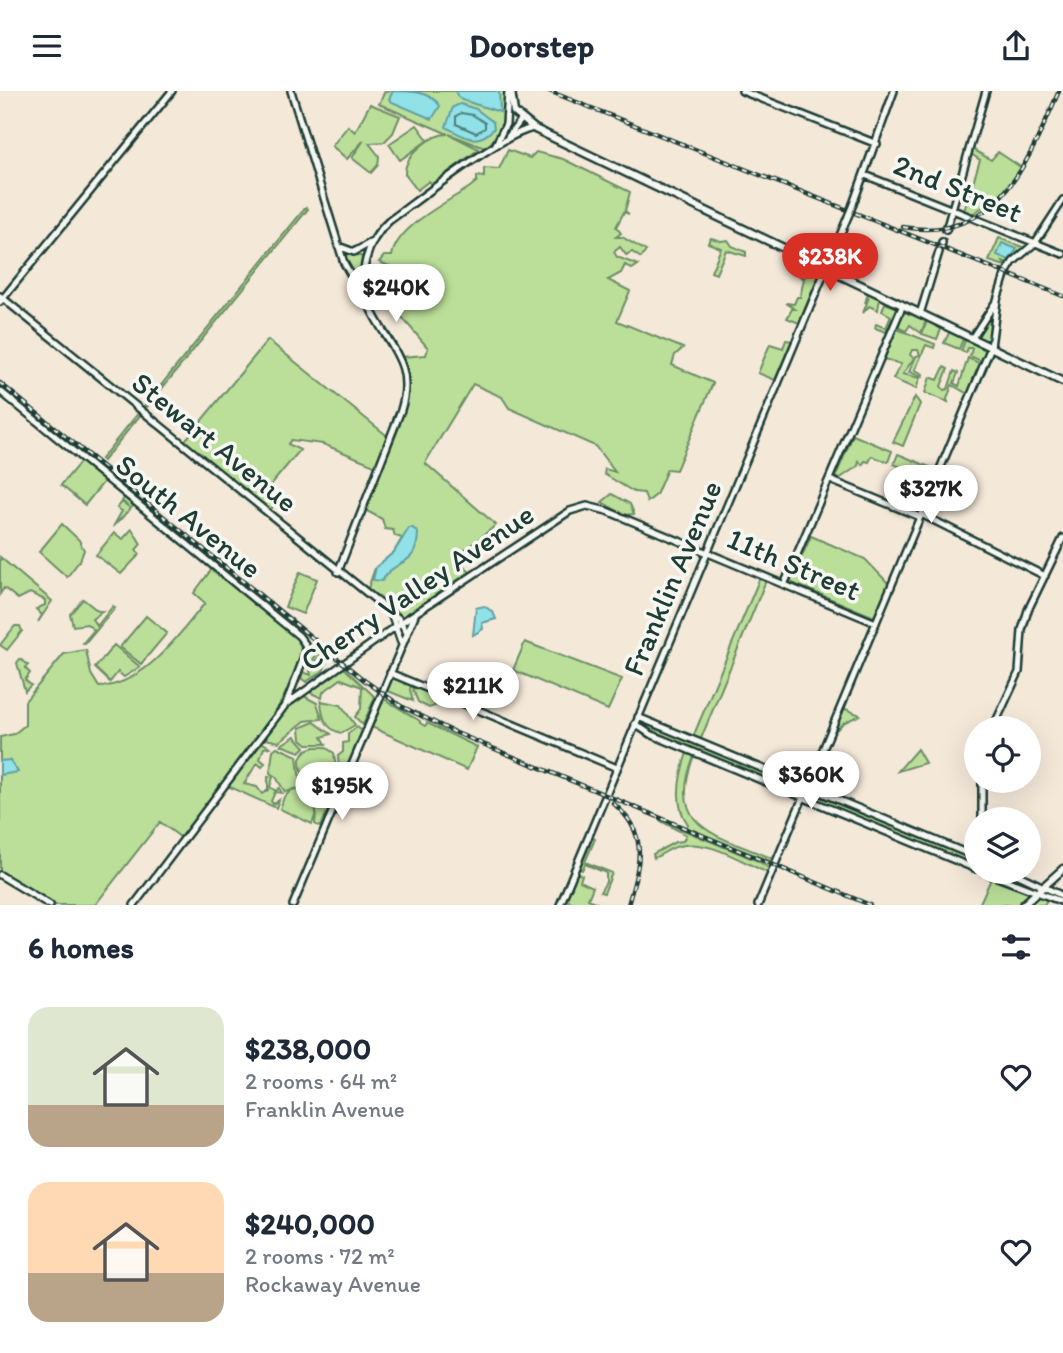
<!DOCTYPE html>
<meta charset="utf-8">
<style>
body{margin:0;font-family:Itim,sans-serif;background:#f6f6f7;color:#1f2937;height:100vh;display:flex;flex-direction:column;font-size:26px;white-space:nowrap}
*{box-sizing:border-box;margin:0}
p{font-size:23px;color:#747a83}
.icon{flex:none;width:38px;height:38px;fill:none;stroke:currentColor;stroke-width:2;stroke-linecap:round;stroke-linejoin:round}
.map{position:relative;height:814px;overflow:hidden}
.sheet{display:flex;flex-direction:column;background:#fff;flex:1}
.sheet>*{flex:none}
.tools{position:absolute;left:964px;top:625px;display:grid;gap:14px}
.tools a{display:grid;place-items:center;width:77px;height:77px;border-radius:50%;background:#fff;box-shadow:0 7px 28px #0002;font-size:35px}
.price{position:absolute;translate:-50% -60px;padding:0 16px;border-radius:24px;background:#fff;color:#222;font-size:23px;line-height:46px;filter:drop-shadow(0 2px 4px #0008)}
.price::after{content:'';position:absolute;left:50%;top:42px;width:21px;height:16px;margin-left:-10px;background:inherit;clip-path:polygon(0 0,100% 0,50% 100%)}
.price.current{background:#d93025;color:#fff}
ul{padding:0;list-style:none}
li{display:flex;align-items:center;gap:21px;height:175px;padding:0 28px}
li span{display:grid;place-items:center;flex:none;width:196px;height:140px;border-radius:21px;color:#555}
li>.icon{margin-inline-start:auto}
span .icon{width:84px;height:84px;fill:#fffc;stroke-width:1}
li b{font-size:30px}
h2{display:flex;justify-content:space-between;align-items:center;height:84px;padding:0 28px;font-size:30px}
header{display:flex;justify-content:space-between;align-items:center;height:91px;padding:0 28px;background:#fff;font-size:32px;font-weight:700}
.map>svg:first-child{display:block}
</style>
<header><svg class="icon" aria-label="menu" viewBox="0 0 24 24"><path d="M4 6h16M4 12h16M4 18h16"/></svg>Doorstep<svg class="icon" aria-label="share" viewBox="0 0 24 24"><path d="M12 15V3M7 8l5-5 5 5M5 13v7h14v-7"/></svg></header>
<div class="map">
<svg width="1063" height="814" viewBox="0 0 1063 814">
<rect width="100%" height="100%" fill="#f4e8d9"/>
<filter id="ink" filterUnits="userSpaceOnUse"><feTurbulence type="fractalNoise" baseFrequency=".0143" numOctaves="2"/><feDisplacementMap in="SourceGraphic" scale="14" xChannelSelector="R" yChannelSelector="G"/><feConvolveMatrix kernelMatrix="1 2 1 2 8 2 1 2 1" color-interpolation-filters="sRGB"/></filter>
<g filter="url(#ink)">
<!-- green -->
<path fill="#bbdf99" stroke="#6d8e66" stroke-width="2" d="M385 0H505C505 24 505 41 485 57L449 43 479 58 432 93 429 90 417 99 405 83C404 64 431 43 448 43L379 13Z
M370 13 400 25 393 42 384 51 369 52 379 65 378 74 371 82 352 67 364 49 347 68 332 55 348 35 355 41Z
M417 34 428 49 400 69 389 53Z
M969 56 991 69 998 61 1022 77 1000 105 969 125 963 123 980 69 968 61Z
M508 59 530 67 536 61 563 68 630 101 625 120 629 123 624 121 616 136 621 142 616 146H622L646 160 641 167 632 161 626 164 620 156 614 161 617 166 638 174 632 178 625 174 621 182 608 189 630 200 617 230 683 257 675 264 672 274 713 292 676 379 667 378 656 404 647 411 644 402 634 401 604 383 605 378 615 381 595 355 509 317 502 306 473 293 425 372 496 434 455 467 473 484 400 533 366 503 375 477 394 461 402 447 395 445 393 439 385 438 382 428 365 419 400 334 404 310 401 266 426 264 428 257 394 217 393 202 381 200 390 197 388 193 380 192 387 187 393 189 389 183 394 177 379 171 384 165H392C396 136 446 112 470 96L477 90V85L484 86V77L499 78Z
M306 116 308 118 103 370 101 368Z
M711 147 721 150 728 149 732 155 746 161V165L726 159 716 183 711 181 721 157 708 152Z
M999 147 1028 158 1011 174 1003 171 1005 175 989 170Z
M339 157 365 167 362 202Z
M789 164 820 182 799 232 787 227 792 218H795L786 212 794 213 797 206H800L804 188 798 184 805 186 807 181 800 177 802 173 799 177 789 173 786 178Z
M869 199 880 207 878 219 869 215 863 222 869 206 865 212Z
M885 212 898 217 886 241 875 237 876 233 886 237 891 225 882 220Z
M904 221 926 229 921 242 910 234 906 240 897 236Z
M988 223 995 224 991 256 972 247Z
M927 230 942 236 937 248 922 243Z
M897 238 935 253 934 257 926 254 915 279 923 283 922 286 909 281 916 265 920 264 918 259H912L910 264 914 267 903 283 920 287 916 298 893 288 901 273 884 268Z
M950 240 964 246 959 258 944 252Z
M966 247 986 259 983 271 970 265 972 257H968L966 262 961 260Z
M268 249 390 347 379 376 323 353 291 349 288 353 300 359 269 396 280 407 267 423 182 353Z
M786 249 792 250 775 289 758 282 770 253 783 257Z
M968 267 981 273 968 303 952 294 947 308 948 311 925 302 930 286 938 289 944 276 948 278 941 295 944 299 948 298 954 280 958 282 954 292 959 295Z
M915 306 920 313 903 355 893 351Z
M853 344 892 360 888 371 872 365 869 371 865 370 862 374 859 370 858 375 839 388 835 387Z
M898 363 937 379 919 421 915 419 910 389 905 387 908 379 894 373Z
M82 369 106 388 85 414 61 394Z
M612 403 630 413 634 423 625 424 602 411Z
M125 406 134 414 113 436 122 420 117 417 122 411 129 416 122 410Z
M62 433 79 449 84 459 80 469 67 486 39 461Z
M132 438 141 453 136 459 140 463 121 483 96 464 114 442 123 448Z
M811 445 865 468 890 494 877 527 790 491Z
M0 466 52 510 38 531 42 524 36 518 45 514V509L30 502 18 508 4 497 0 503Z
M214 475 300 547C308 605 211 697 184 749L160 731 95 814H50L0 784V646L14 643 25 634V610L64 563 86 559 91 583 99 596C145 594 179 543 205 512L194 502Z
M300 481 317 488 303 523 285 516Z
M761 484 767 487 700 650 976 766V779L695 662C665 737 714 743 771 767L773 771 686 738 688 733C672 712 680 681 688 659L638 636 639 629 693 646Z
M83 508 98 520H103L92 528 97 535 113 515 115 517 85 553 83 552 94 539 87 533 73 535 70 523Z
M146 525 167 542 141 573 120 556Z
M15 535H20L22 540 7 559 0 554Z
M525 551 622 588 608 619 513 579Z
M114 554 140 576 124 586 118 581 110 591 95 577Z
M320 559 323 562 316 569 322 575 326 573 323 580 306 591 301 587 303 581 311 584 309 574Z
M20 568 28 574 25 577 30 582 25 589 31 594 25 600 17 572Z
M343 576 375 606 363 634 355 626 361 618 362 596 341 588 323 601 322 607 309 601Z
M390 582 412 591 410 599 413 610 383 598Z
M416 593 440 603 435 615 429 617 418 611 413 599Z
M302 604 317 612 322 628 305 630 279 651 266 648 264 646 287 617Z
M379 605 420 630V632L425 635 427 632 477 656 467 679 367 634Z
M321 610 341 614 355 634 341 642C325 638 322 625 321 610Z
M841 616 860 624 843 632 827 649Z
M314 631 331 643 322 646 326 653H307L301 648 300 637Z
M357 636 362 640 345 681 339 677 338 665 343 661V652L348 651V643Z
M295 645 305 656 300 661 281 654Z
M261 651 270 656 264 657 260 668 265 672 262 676 257 672 244 693 257 696 262 703 268 699V685L273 686 270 696 276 700 279 697 282 702 275 701 271 710 273 713 279 709 276 717 228 695Z
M277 656 297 665 299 683 306 695 285 701 276 686 270 682 273 659Z
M314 656H325L334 662 336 678 344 684 336 702C315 698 299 692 300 668L306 659Z
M917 658 925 672 898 680Z
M293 698 302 699 308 710H315L316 722 312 733 280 718 284 706Z
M315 699 335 705 320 736 315 733 317 711 311 706H315Z
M659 729 758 770 770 778 768 782C742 771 707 747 679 755 669 757 662 764 654 767L653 763 675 751 683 750 686 744Z
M589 745 595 748 585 771 612 782 604 802 600 801 606 791V782L585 773 582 779 576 776Z
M574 781 582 784 580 790 593 796 588 808 601 814H578L562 807Z
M991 788 1047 809 1044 814H979Z"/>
<!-- water -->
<path fill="#90e1e8" stroke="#639fa0" stroke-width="2" d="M393 0C410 0 431 0 440 15L432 28 392 11 389 8Z
M456 0H499L500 21 462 9 457 5Z
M460 13 476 18 493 31 494 37C478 56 464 46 446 36L453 16Z
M1002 152 1017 158 1009 169 997 164Z
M409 437H413L418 442C417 478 395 466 382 490L373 489 376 476 394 461Z
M484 515 493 521 496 528 482 532 483 538 473 544 476 517Z
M10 669 18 681 0 684V670Z"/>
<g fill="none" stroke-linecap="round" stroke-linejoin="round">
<!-- shore -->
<path stroke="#4c7f7c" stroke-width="2" d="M461 22 473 24 485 32V37L476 42 456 33V25Z"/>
<!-- secondary-tunnel -->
<path stroke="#c9c6b8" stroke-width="5" stroke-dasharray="5 2.5" stroke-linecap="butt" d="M942 151 946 139"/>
<!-- secondary casing -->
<g stroke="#1f3d34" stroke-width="10">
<path id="secondary" d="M291 0 344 172 366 210
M742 0 877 53
M508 46 521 29
M496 53 506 33 508 0
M865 84 1063 163
M853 113 894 0
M946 139 986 0
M942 153V151
M338 155 354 161 370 152
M0 205 398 527 407 542
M0 211 172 0
M920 223 939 161
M972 247 995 212
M0 300 299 545 305 553 306 561 286 613 134 814
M830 389 920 426
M921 423 1045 485
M338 481 401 319C416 270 386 254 369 214 356 185 367 150 389 130 421 107 500 44 533 37
M784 494 902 216
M392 525 401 551
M390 582 617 677
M288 612 405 529 570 420 587 415 607 420 876 532
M638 626 976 766
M635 633 650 643 976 778
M993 637 1019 581 1022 539 1028 519 1063 447
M982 690V728
M982 780 1063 811
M1010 780 1063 805
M0 784 50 814
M293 814 415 524
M560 814 849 123
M758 814 991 256 997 209 1005 184 1013 171 1035 152 1063 109"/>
</g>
<!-- primary casing -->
<g stroke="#1f3d34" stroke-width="11">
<path id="primary" d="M511 0 514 21 535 38 1063 291
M1023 814 1063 778"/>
</g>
<!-- secondary -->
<use href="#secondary" stroke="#f6f6f2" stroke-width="5"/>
<!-- primary -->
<use href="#primary" stroke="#f6f6f2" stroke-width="6"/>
<!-- rail casing -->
<g stroke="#1f3d34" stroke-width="4.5">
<path id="rail" d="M549 0 1063 205
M903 136C999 152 1028 70 1059 0
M0 292 364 589 401 615 454 641 870 814
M613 712C651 744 639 774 628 814"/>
</g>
<!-- rail -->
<use href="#rail" stroke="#f6f6f2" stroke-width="2" stroke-dasharray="5" stroke-linecap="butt"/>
<!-- secondary-bridge casing -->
<g stroke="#1f3d34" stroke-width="10" stroke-linecap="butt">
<path id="secondary-bridge" d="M849 123 853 113"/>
</g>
<!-- secondary-bridge -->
<use href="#secondary-bridge" stroke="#f6f6f2" stroke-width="5"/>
</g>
</g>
<g text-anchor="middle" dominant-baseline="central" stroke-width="7" stroke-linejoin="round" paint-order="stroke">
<!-- street labels -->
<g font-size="30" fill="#1f3d34" stroke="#f6f6f2">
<text transform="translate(958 97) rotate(22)">2nd Street</text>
<text transform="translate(215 351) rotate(39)">Stewart Avenue</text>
<text transform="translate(189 425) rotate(39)">South Avenue</text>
<text transform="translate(794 473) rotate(23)">11th Street</text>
<text transform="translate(672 487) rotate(-67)">Franklin Avenue</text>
<text transform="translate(417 496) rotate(-34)">Cherry Valley Avenue</text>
</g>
</g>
</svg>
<div class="tools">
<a><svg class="icon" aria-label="locate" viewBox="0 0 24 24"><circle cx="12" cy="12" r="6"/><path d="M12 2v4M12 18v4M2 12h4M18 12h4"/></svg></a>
<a><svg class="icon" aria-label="layers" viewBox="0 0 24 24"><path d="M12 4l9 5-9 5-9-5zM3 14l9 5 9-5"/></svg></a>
</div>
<b class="price current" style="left:830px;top:202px">$238K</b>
<b class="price" style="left:396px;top:233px">$240K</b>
<b class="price" style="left:931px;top:434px">$327K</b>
<b class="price" style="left:473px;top:631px">$211K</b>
<b class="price" style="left:811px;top:720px">$360K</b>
<b class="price" style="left:342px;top:731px">$195K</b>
</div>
<section class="sheet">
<h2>6 homes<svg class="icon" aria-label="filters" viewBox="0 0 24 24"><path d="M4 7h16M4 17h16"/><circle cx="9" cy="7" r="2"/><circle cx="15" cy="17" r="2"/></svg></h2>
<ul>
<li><span style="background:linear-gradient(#dfe7d0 70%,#b9a48a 0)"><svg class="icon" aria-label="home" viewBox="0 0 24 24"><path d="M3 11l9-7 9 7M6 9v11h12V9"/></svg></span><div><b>$238,000</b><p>2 rooms · 64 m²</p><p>Franklin Avenue</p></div><svg class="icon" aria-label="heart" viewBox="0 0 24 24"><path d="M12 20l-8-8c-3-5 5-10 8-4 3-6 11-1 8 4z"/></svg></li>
<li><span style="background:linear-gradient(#ffd9b3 65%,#b9a48a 0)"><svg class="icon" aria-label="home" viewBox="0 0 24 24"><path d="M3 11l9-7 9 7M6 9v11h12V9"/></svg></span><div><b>$240,000</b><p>2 rooms · 72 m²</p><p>Rockaway Avenue</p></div><svg class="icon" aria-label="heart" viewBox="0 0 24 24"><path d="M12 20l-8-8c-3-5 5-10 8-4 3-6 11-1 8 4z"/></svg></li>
</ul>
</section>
